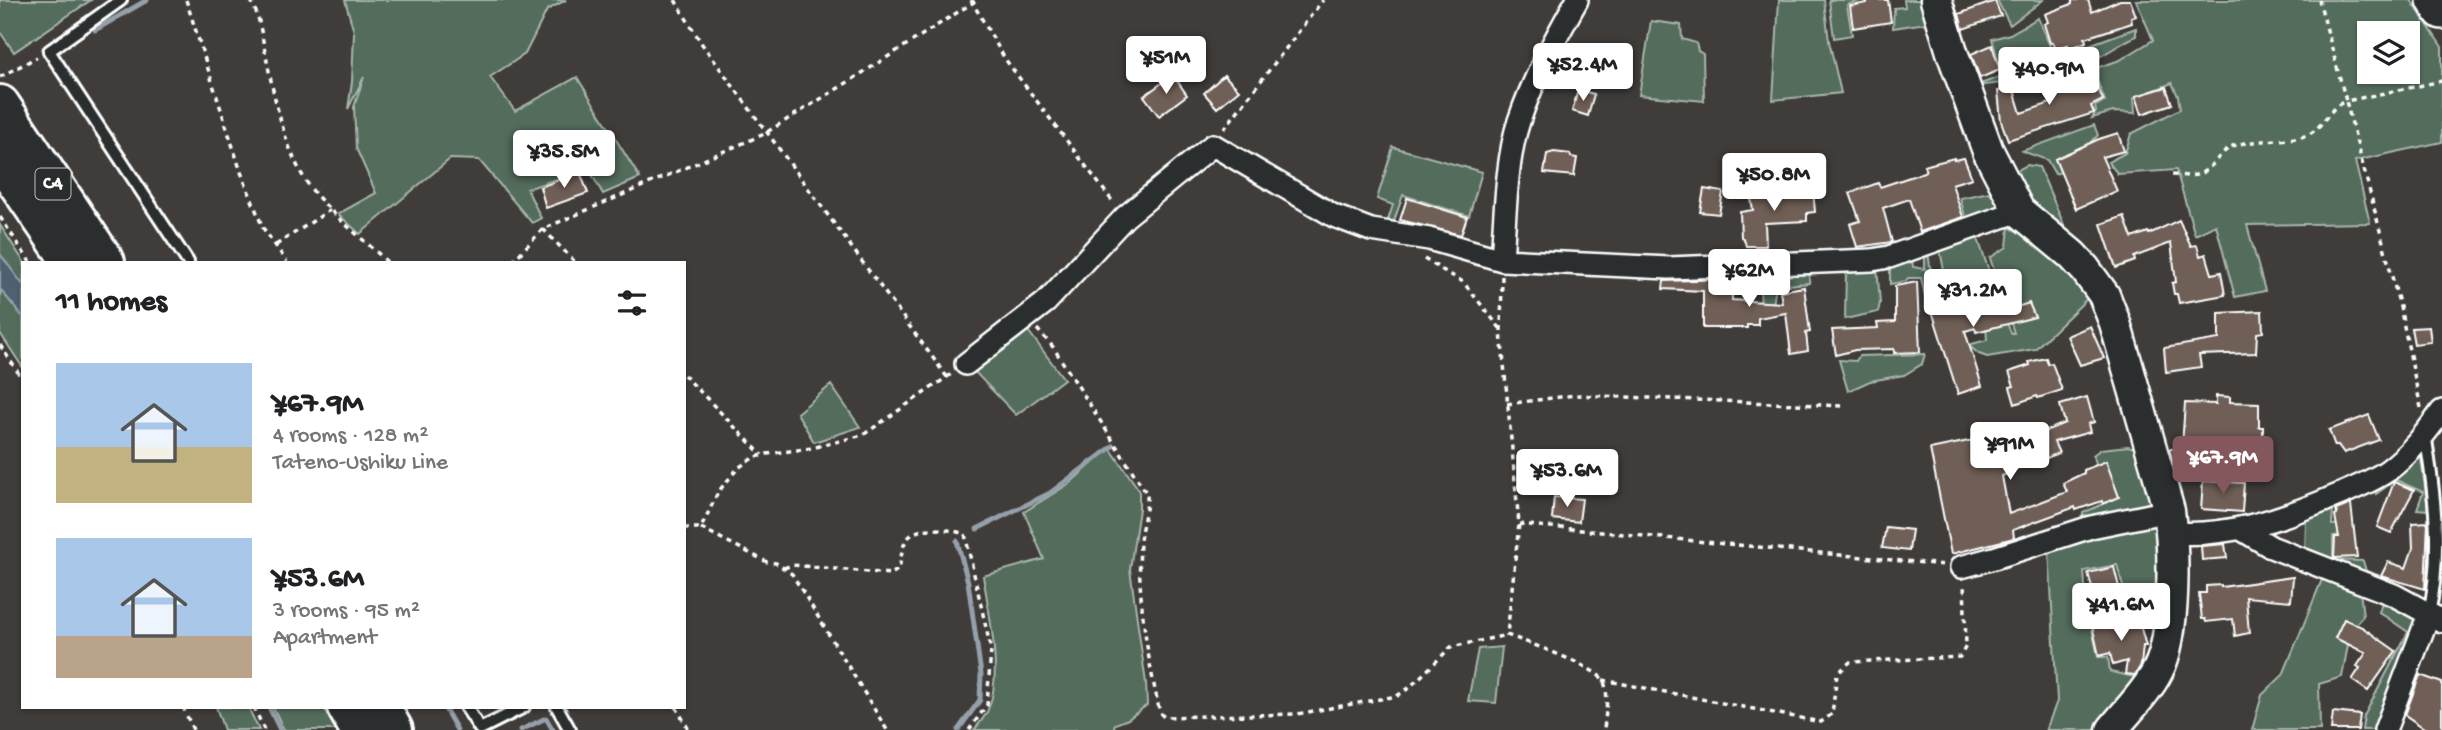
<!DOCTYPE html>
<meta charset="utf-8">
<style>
body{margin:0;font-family:"Gochi Hand",sans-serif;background:#f2f2f2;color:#202124;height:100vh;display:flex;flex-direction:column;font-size:26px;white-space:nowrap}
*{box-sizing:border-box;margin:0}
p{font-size:23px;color:#757577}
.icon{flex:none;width:38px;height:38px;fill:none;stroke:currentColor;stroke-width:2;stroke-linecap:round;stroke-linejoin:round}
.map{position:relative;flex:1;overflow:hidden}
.panel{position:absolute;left:21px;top:261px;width:665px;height:448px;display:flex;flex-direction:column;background:#fff;border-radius:0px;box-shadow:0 2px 5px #0004}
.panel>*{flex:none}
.tools{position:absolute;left:2357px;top:21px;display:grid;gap:14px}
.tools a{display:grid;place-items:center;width:63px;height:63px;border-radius:0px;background:#fff;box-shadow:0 2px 5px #0004;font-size:35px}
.price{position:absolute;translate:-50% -60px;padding:0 16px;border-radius:7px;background:#fff;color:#222;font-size:23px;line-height:46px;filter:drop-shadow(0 2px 4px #0008)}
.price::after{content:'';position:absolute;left:50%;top:42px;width:21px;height:16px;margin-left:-10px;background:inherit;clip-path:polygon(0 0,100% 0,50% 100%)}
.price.active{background:#84575d;color:#fff}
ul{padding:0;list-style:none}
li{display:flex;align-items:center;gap:21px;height:175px;padding:0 35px}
li span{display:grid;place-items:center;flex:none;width:196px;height:140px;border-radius:0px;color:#555}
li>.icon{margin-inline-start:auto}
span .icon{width:84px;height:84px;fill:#fffc;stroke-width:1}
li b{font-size:30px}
h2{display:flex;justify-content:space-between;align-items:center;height:84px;padding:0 35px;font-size:30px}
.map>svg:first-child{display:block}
</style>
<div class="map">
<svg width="2442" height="730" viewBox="0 0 2442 730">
<rect width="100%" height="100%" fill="#3f3c3a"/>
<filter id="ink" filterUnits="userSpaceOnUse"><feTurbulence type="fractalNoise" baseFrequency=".0143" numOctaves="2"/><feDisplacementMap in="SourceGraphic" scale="14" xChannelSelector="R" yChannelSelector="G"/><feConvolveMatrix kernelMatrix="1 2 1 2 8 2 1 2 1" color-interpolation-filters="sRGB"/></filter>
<g filter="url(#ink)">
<!-- green -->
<path fill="#526c5b" stroke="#a8b6ad" stroke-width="2" fill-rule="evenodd" d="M0 0H91L14 52 0 32Z
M345 0H566L547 10 525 54 490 77 515 111 577 77 640 178 603 194 588 168 527 189 541 218 532 223 479 160 450 159 360 234 338 214 376 193 356 148 354 107 364 77 348 109 352 82 354 32Z
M1779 0H1824L1829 41 1841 93 1773 100Z
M1829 0H1862L1847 5 1852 35 1834 38Z
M1904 0H1927L1933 22 1893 28 1894 8 1905 7Z
M1997 0H2043L2010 25Z
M2136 0H2411L2442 47V142L2355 161 2370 223 2247 225 2265 291 2235 297 2216 225 2195 235 2176 170 2118 174 2108 162 2125 153 2131 134 2180 109 2178 96 2172 83 2134 98 2135 113 2113 112 2092 118 2096 112 2095 106 2105 101 2093 69 2120 60 2153 40ZM2370 33H2408V72H2370Z
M2038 18 2053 53 2002 73 1992 39 2010 34Z
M1651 21 1681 25 1682 39 1696 43 1698 51 1703 54 1704 101 1639 95Z
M2136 28V36C2121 43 2108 53 2093 60 2057 77 2014 82 1975 86Z
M2094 125 2098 135 2091 143 2055 159 2061 172 2055 174 2047 160 2022 151Z
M1393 147 1482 172 1469 216 1403 195 1394 221 1388 220 1393 205 1377 199Z
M2027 165 2039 167 2068 234 2042 219 2012 173Z
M1995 191 2000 212 1967 223 1960 198Z
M0 225 24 262 23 285 0 254Z
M2009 227 2036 241 2092 294 2035 349 1987 357 1979 354 1968 345 1987 340 1985 314 2002 310 2011 333H2014L1990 258 2007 247Z
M1976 233 1989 271 1960 280 1946 281 1940 250 1943 244Z
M1925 253H1928L1932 277 1930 305H1927L1921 278H1908L1906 281 1890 284V263L1912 259 1913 267 1925 269Z
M1877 266 1880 303 1878 312 1845 319 1846 271Z
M1810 269 1809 283 1776 286 1773 305 1761 307 1759 272Z
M0 289 23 317V368L0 333Z
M1026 328 1064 379 1016 415 971 368Z
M1925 354 1922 364 1904 375 1870 381 1848 391 1839 360 1856 361 1859 356Z
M831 385 860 427 814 442 797 413Z
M2128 446 2141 450 2156 507 2082 522 2083 513 2110 501 2093 455 2101 449Z
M1110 448 1139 490V509L1130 569 1146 683 1147 705 1128 719 1115 724 1113 730H974C979 724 984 718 987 712 1004 677 989 613 983 576L1044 559 1024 512 1070 483Z
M2421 458 2428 510 2417 509 2423 492 2396 480 2376 494 2375 487 2396 476Z
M2333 509 2332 525 2353 524 2354 533 2333 536V560L2363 561 2366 571 2378 575 2377 580 2305 552 2306 520Z
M2154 520 2162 524 2160 596 2133 602 2127 601 2117 565 2084 571 2086 600 2098 657H2108L2110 672 2140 678 2100 730H2046L2057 701 2049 549Z
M2323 577 2360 591 2363 616 2351 629 2342 677 2319 684 2320 730H2252L2262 695 2283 675Z
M2383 599 2421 618 2376 730H2362L2364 716 2408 632 2379 612Z
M1502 647 1496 703 1468 701 1478 649Z
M216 707H248L259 730H224Z
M273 707H328L340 730H284Z"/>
<!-- water -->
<path fill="#4f6171" stroke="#95a0aa" stroke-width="2" d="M0 254 23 285V317L0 289Z"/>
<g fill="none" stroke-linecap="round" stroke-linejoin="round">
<!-- stream -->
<path stroke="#95a0aa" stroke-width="5" d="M95 30 147 0
M977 529 1050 493 1113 446
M957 541 968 582 981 674 980 700 958 730
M269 707 280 730
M444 707 457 730
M521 730 546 718 553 730"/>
</g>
<!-- building -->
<path fill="#6f5f56" stroke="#fff" stroke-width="2" d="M1867 0H1888L1891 22 1853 28 1850 6 1867 3Z
M2072 0H2088L2092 12 2120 0H2130L2136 16 2131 18 2132 23 2085 38 2086 42 2069 49 2068 45 2056 48 2053 42 2050 43 2044 24 2048 22 2045 14 2072 4Z
M1995 1 2001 16 1963 29 1959 14Z
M1992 45 2000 70 1980 78 1971 54Z
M2092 73 2103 100 2091 106 2094 113 2008 140 2001 121 1998 91 2013 87 2021 113 2051 103 2044 88 2070 79 2071 83Z
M1173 75 1187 95 1159 116 1144 96Z
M1224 75 1239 90 1217 108 1204 93Z
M2166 87 2172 104 2142 114 2136 96Z
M1578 90 1594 94 1588 116 1572 111Z
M2118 133 2124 151 2102 157 2117 191 2076 209 2055 159 2099 139Z
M1554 152 1570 154 1571 157 1577 158 1574 176 1544 173 1547 154Z
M1954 158V160L1964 158 1972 178 1952 184 1963 217 1920 232 1909 199 1883 208 1892 242 1857 247 1850 224 1860 221 1850 193 1878 183 1880 187 1916 175 1926 171 1924 166Z
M580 172 588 193 546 208 540 187Z
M1704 189 1723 192 1719 214 1700 212Z
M1813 189 1815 212 1807 213V221L1765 223 1766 246H1746L1744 239 1741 237 1740 212 1753 210 1750 193Z
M1407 198 1467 217 1461 235 1400 220Z
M2124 216 2132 238 2148 232 2149 234 2179 220 2191 246 2197 245 2200 256 2206 254 2212 274 2221 272 2225 295 2179 303 2177 294H2174L2172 283 2176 282 2171 243 2134 257 2135 261 2116 268 2101 224Z
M1993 274 2002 312 2029 303 2035 317 1976 332 1975 328 1965 331 1982 386 1958 394 1932 311 1976 297 1971 281Z
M1726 279 1725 289H1732V300L1782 303 1780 291 1804 287 1810 332 1806 333 1808 351 1791 354 1786 313 1758 318V325H1747V328H1703V291L1663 289 1664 281Z
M1917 282 1920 352 1894 353V349L1855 350 1836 355 1832 330 1878 328 1877 323 1895 322V286Z
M2262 311 2263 332 2257 333 2256 353 2199 355 2201 367 2166 372 2164 348 2219 339V313Z
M2090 326 2104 358 2080 365 2067 336Z
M2429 327 2431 342 2414 344 2411 328Z
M2046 358 2048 364 2052 363 2062 390 2038 398 2037 396 2015 404 2010 387 2014 386 2009 372 2030 365 2029 362Z
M2216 396 2230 397V402L2259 403V427H2263V445H2259L2258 470 2235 468 2236 444 2202 442 2203 466 2175 467 2169 449H2180L2179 446H2182L2185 403 2216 404Z
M2087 397 2094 422 2088 424 2090 432 2054 442 2059 453 2027 466 2026 464 2002 476 2009 514 2067 492 2063 483 2084 473V470L2106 461 2119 497 2103 504 2102 501 2076 510 2075 507 2013 530 2014 538 1951 554 1930 449 1993 436 1996 448 2025 437 2026 439 2065 423 2060 405Z
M2369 415 2379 440 2344 453 2338 445 2335 446 2329 430Z
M2203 481 2244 483 2242 512 2201 509Z
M2394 482 2414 490 2391 533 2377 527Z
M1554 497 1582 499 1579 522 1552 519Z
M2351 504 2357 557 2334 558 2335 537H2339L2335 516 2337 515 2336 510Z
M2428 522 2425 589 2381 576 2388 562 2406 568 2413 548 2412 523Z
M1886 527 1912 530 1909 551 1882 548Z
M2225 544 2227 558 2202 560 2201 546Z
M2114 567 2120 591 2094 596 2088 573Z
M2293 577 2291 601 2246 597 2249 633 2235 636 2233 619 2206 622 2205 619H2202L2199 593H2206V586L2221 585V587Z
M2138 618 2146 646H2143L2141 665 2135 675 2125 674 2127 661 2113 665 2110 653 2099 656 2092 625Z
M2344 619 2362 627 2396 651 2368 691 2352 680 2360 668 2357 666 2366 653 2335 638Z
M2420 675 2442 683V730H2427L2405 715Z
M2333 712 2360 715 2358 730H2331Z"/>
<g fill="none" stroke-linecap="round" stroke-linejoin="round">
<!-- service casing -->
<g stroke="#fff" stroke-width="16">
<path id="service" d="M121 0 49 51 188 262
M2425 434C2435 494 2442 554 2429 614
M466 707 480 729 524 707
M557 707 570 730"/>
</g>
<!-- minor casing -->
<g stroke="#fff" stroke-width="26">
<path id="minor" d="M1502 260C1505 219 1506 159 1519 121 1533 79 1555 39 1577 0
M966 364 1046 302 1125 217 1213 145 1334 216 1371 230 1429 239 1502 260 1669 268 1872 260 1889 257 2019 211
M2241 529 2271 547 2394 595 2442 621
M2172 533C2226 537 2274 521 2324 501 2345 492 2368 484 2387 471 2409 455 2426 433 2442 411
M1961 567 1994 558 2091 527 2169 511
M2385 730 2429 614"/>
</g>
<!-- secondary casing -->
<g stroke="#fff" stroke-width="35">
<path id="secondary" d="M1936 0 1953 55 1988 151 2019 211 2072 255 2085 269 2104 295 2115 323 2169 511C2174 550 2176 635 2158 670 2147 692 2127 711 2112 730"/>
</g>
<!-- trunk casing -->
<g stroke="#fff" stroke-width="40">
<path id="trunk" d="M2435 0 2442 11"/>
</g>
<!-- motorway casing -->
<g stroke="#fff" stroke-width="44">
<path id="motorway" d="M0 105 105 262
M0 157 72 262
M347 707 360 730
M380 707 393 730"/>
</g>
<!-- path -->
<path stroke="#fff" stroke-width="3.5" stroke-dasharray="5 5" stroke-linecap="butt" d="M186 0 241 172 263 228 287 262
M251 0 258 17C270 70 279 148 313 191 335 218 363 238 387 262
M675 0 702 44 947 377
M971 0 1005 59 1113 202
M0 77 37 57
M1224 129 1323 0
M2172 175C2182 175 2194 178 2203 172 2216 165 2221 149 2236 145 2254 139 2299 142 2311 133 2325 124 2329 107 2346 101L2319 0
M0 217 30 262
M543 229 575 262
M276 245 330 210
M1424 259 1463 282 1500 328
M512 262 543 229 762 135 845 84 977 0
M1502 276 1501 332 1519 524 1507 635C1526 642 1593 665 1603 680 1610 693 1605 716 1604 730
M1037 329 1053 347 1147 494C1148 510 1141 525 1140 542 1137 596 1148 660 1160 713L1164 717 1297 714 1397 696 1409 688 1451 647 1507 635
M0 345 23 380
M684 375 762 455
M1507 404 1575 395 1844 406
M2421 408 2400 307 2346 101 2442 81
M1519 524 1945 565
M684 528H701L718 492 738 468 753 458 767 454 812 448 863 435 953 373
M701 528 767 562 776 563 792 574 887 730
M784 568 792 565 891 574 899 569C901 561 901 549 906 541 916 523 949 529 965 534L991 650 987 705 969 730
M1603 680 1821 722 1832 714 1837 674 1850 662 1960 657 1966 646 1964 583
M183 707 193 730
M254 707 264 730
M676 707 689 730"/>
<!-- service -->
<use href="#service" stroke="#2a2d2e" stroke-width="10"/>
<!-- minor -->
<use href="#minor" stroke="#2a2d2e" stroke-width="21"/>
<!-- secondary -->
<use href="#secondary" stroke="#2a2d2e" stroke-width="30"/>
<!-- trunk -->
<use href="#trunk" stroke="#2a2d2e" stroke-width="35"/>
<!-- motorway -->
<use href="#motorway" stroke="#2a2d2e" stroke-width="38"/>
</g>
</g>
<g text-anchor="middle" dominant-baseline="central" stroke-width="7" stroke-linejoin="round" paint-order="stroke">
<!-- shield labels -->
<rect fill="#2a2d2e" stroke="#bfc0c0" stroke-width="2" x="35.5" y="168.5" width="35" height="31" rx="5"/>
<g font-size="19" font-weight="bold" fill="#fff">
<text x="53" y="184">C4</text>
</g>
</g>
</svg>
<div class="tools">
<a><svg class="icon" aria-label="layers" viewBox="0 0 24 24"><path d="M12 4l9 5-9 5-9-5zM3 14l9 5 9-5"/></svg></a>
</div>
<b class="price" style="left:1166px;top:96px">¥51M</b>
<b class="price" style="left:1583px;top:103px">¥52.4M</b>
<b class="price" style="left:2049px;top:107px">¥40.9M</b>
<b class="price" style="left:564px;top:190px">¥35.5M</b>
<b class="price" style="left:1774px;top:213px">¥50.8M</b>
<b class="price" style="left:1749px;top:309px">¥62M</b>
<b class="price" style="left:1973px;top:329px">¥31.2M</b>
<b class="price" style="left:2010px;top:482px">¥91M</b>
<b class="price active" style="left:2223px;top:496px">¥67.9M</b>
<b class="price" style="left:1567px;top:509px">¥53.6M</b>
<b class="price" style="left:2121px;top:643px">¥41.6M</b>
<section class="panel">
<h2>11 homes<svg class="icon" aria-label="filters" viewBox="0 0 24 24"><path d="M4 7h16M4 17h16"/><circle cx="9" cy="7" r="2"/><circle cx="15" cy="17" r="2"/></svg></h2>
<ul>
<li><span style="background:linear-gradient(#a9c7e8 60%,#c2b280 0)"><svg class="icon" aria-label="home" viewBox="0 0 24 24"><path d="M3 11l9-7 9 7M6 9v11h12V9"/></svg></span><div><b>¥67.9M</b><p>4 rooms · 128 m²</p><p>Tateno-Ushiku Line</p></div></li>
<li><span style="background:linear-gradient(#a9c7e8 70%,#b9a48a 0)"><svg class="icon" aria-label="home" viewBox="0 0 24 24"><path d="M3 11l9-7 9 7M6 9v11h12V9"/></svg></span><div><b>¥53.6M</b><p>3 rooms · 95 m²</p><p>Apartment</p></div></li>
</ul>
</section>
</div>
